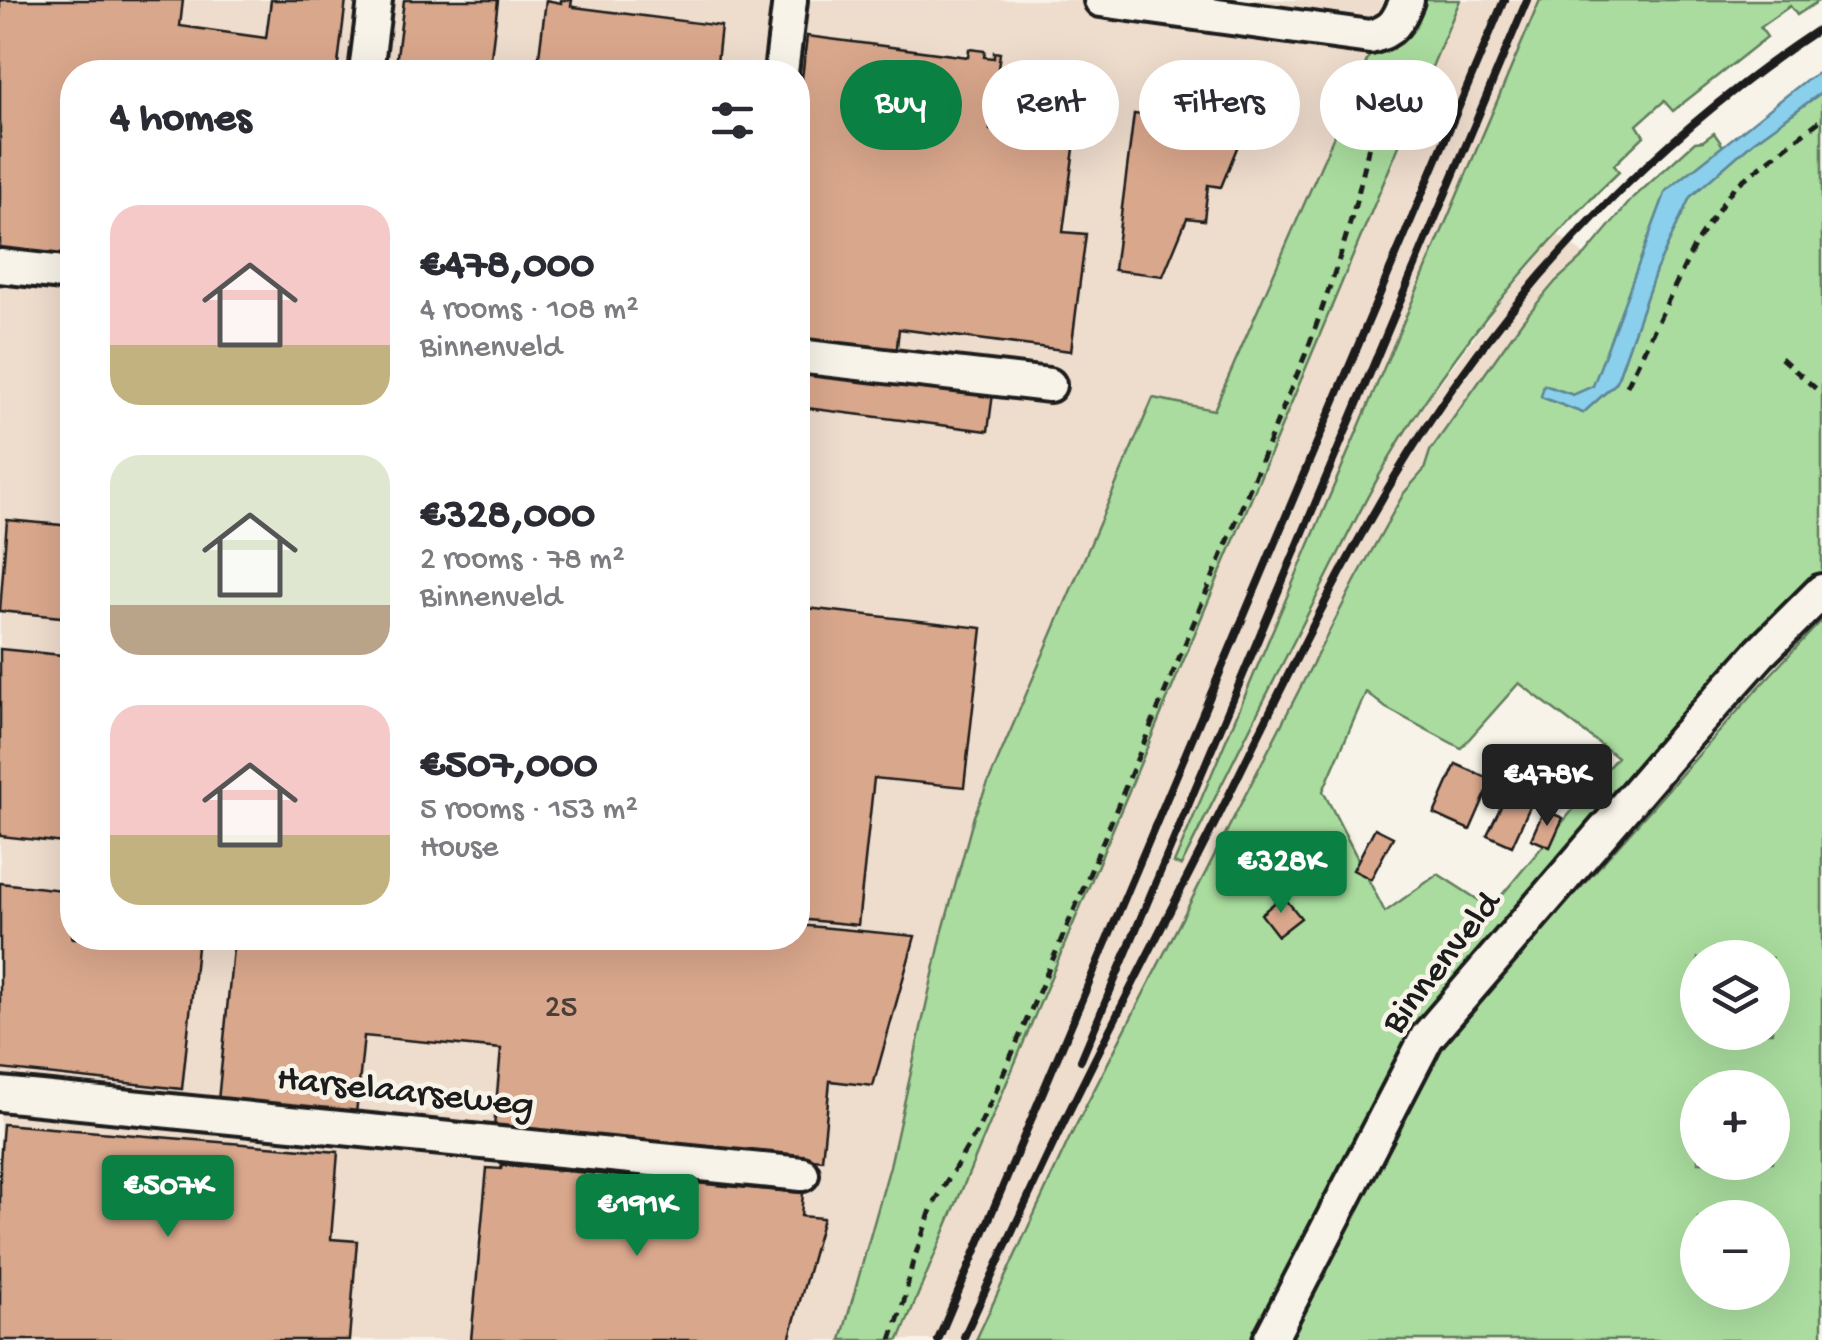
<!DOCTYPE html>
<meta charset="utf-8">
<style>
body{margin:0;font-family:"Gochi Hand",sans-serif;background:#f7f7f7;color:#2b2b33;height:100vh;display:flex;flex-direction:column;font-size:38px;white-space:nowrap}
*{box-sizing:border-box;margin:0}
p{font-size:32px;color:#7c7c81}
.icon{flex:none;width:55px;height:55px;fill:none;stroke:currentColor;stroke-width:2;stroke-linecap:round;stroke-linejoin:round}
.map{position:relative;flex:1;overflow:hidden}
.side{position:absolute;left:60px;top:60px;width:750px;height:890px;display:flex;flex-direction:column;background:#fff;border-radius:40px;box-shadow:0 10px 40px #0002}
.side>*{flex:none}
.hud{position:absolute;left:840px;top:60px;width:830px;height:90px;display:flex;gap:20px}
.controls{position:absolute;left:1680px;top:940px;display:grid;gap:20px}
.controls a{display:grid;place-items:center;width:110px;height:110px;border-radius:50%;background:#fff;box-shadow:0 10px 40px #0002;font-size:50px}
.price{position:absolute;translate:-50% -85px;padding:0 22px;border-radius:10px;background:#0b8043;color:#fff;font-size:32px;line-height:65px;filter:drop-shadow(0 2px 5px #0008)}
.price::after{content:'';position:absolute;left:50%;top:60px;width:30px;height:22px;margin-left:-15px;background:inherit;clip-path:polygon(0 0,100% 0,50% 100%)}
.price.on{background:#222;color:#fff}
ul{padding:0;list-style:none}
li{display:flex;align-items:center;gap:30px;height:250px;padding:0 50px}
li span{display:grid;place-items:center;flex:none;width:280px;height:200px;border-radius:30px;color:#555}
li>.icon{margin-inline-start:auto}
span .icon{width:120px;height:120px;fill:#fffc;stroke-width:1}
li b{font-size:42px}
h2{display:flex;justify-content:space-between;align-items:center;height:120px;padding:0 50px;font-size:42px}
.pill{padding:0 35px;border-radius:45px;background:#fff;box-shadow:0 10px 40px #0002;font-size:35px;line-height:90px}
.pill.on{background:#0b8043;color:#fff}
.map>svg:first-child{display:block}
</style>
<div class="map">
<svg width="1822" height="1340" viewBox="0 0 1822 1340">
<rect width="100%" height="100%" fill="#f7f3e8"/>
<filter id="ink" filterUnits="userSpaceOnUse"><feTurbulence type="fractalNoise" baseFrequency=".01" numOctaves="2"/><feDisplacementMap in="SourceGraphic" scale="20" xChannelSelector="R" yChannelSelector="G"/><feConvolveMatrix kernelMatrix="1 2 1 2 8 2 1 2 1" color-interpolation-filters="sRGB"/></filter>
<g filter="url(#ink)">
<!-- built -->
<path fill="#eedccc" fill-rule="evenodd" d="M0 0H1426L1361 75 1214 411 1153 399 974 816 942 934 890 1166 841 1340H0ZM72 72H798V938H72Z
M1460 0H1540L1175 863 1181 865 1358 513 1412 421 1501 301 1558 235 1585 255 1567 269 1523 320 1455 414 1430 450 1424 470 1356 579 1069 1139 976 1340H899Z"/>
<!-- green -->
<path fill="#a9dc9e" stroke="#627c5d" stroke-width="2.5" fill-rule="evenodd" d="M1423 0H1460L899 1340H841L890 1166 942 934 974 816 1153 398 1214 410 1372 49 1417 14Z
M1540 0H1820L1797 15 1790 6 1760 27 1767 37 1673 111 1664 101 1637 125 1644 136 1614 165 1619 172C1541 245 1470 332 1411 422 1374 480 1345 541 1314 602 1269 689 1225 778 1181 866L1174 863Z
M1822 92V576L1462 979 1259 1340H976L1069 1139 1356 579 1404 493 1424 470 1430 451 1523 320 1556 281 1585 255 1632 199 1695 142 1703 141 1714 133 1723 146 1666 191 1593 387 1573 395 1545 385 1541 397 1583 413 1616 383 1656 270 1690 197 1753 142ZM1519 683 1617 757 1491 908 1438 874 1385 912 1323 791 1366 692 1386 708 1461 748Z
M1822 620V1340H1291L1434 1059 1456 1028 1759 687ZM1698 958H1772V1032H1698ZM1698 1088H1772V1162H1698ZM1698 1218H1772V1292H1698Z"/>
<!-- water -->
<path fill="#8acfeb" stroke="#5e8798" stroke-width="2.5" d="M1822 71V92L1753 142 1690 197 1656 270 1616 383 1583 413 1541 397 1544 385 1573 395 1593 386 1666 191 1806 80Z"/>
<!-- building -->
<path fill="#d9a78c" stroke="#1c1c1c" stroke-width="2.5" d="M0 0H183L180 26 266 38 271 0H346L337 72H72V262L0 252Z
M404 0H498L490 66 537 72 546 0 561 3V0H572L571 6 574 7 721 26 716 72H395Z
M807 36 968 57 969 49 985 51 984 57 994 58V52L1000 53 990 130 1075 141 1063 232 1086 234 1071 351 899 329 896 356 798 343V112Z
M1134 114 1245 128 1221 187 1208 185 1204 220 1187 218 1163 276 1114 270Z
M798 362 994 386 988 431 798 407Z
M7 520 72 526V618L0 611Z
M798 607 982 628 964 787 874 778 858 925 798 919Z
M0 649 72 656V764L65 843 0 836Z
M1456 764 1492 780 1470 830 1434 814Z
M1508 792 1532 802 1512 846 1487 835Z
M1544 810 1563 818 1550 847 1531 839Z
M1375 828 1393 837 1371 879 1353 870Z
M0 883 72 891V938H198L182 1089 0 1069Z
M1283 896 1301 918 1278 936 1261 914Z
M798 925 915 936 873 1086 830 1081 822 1160 494 1128 501 1049 364 1036 356 1114 218 1101 234 938H798Z
M3 1124 338 1152 331 1239 357 1241 349 1340H0V1162Z
M502 1165 803 1193 801 1216 823 1218 789 1340H471L487 1168 501 1169Z"/>
<g fill="none" stroke-linecap="round" stroke-linejoin="round">
<!-- minor casing -->
<g stroke="#1c1c1c" stroke-width="40">
<path id="minor" d="M1101 0 1370 37C1394 31 1398 21 1407 0
M366 72 375 0
M781 72 790 0
M0 266 72 274
M798 356 1049 385
M0 1094 802 1174
M1270 1340 1427 1037 1683 739 1760 653 1822 591"/>
</g>
<!-- path -->
<path stroke="#1c1c1c" stroke-width="5" stroke-dasharray="10 8" stroke-linecap="butt" d="M1781 358 1822 394
M1627 386 1696 242 1734 187 1822 119
M891 1340 904 1301 912 1265 932 1207 978 1129 996 1091 1081 894 1308 348C1340 260 1374 163 1378 68"/>
<!-- minor -->
<use href="#minor" stroke="#f7f3e8" stroke-width="32"/>
<!-- rail -->
<path stroke="#1c1c1c" stroke-width="8" d="M1081 1060 1527 0
M964 1337C995 1269 1026 1201 1058 1134 1109 1029 1163 925 1216 821 1281 690 1343 556 1422 433 1525 274 1664 131 1822 27
M938 1340 1504 0"/>
</g>
</g>
<g text-anchor="middle" dominant-baseline="central" stroke-width="9" stroke-linejoin="round" paint-order="stroke">
<!-- number labels -->
<g font-size="32" fill="#4b3f38">
<text x="561" y="1009">25</text>
</g>
<!-- street labels -->
<g font-size="38" fill="#1c1c1c" stroke="#f7f3e8">
<text transform="translate(1443 964) rotate(-52)">Binnenveld</text>
<text transform="translate(405 1094) rotate(6)">Harselaarseweg</text>
</g>
</g>
</svg>
<div class="controls">
<a><svg class="icon" aria-label="layers" viewBox="0 0 24 24"><path d="M12 4l9 5-9 5-9-5zM3 14l9 5 9-5"/></svg></a>
<a>+</a>
<a>−</a>
</div>
<b class="price on" style="left:1547px;top:829px">€478K</b>
<b class="price" style="left:1281px;top:916px">€328K</b>
<b class="price" style="left:168px;top:1240px">€507K</b>
<b class="price" style="left:637px;top:1259px">€191K</b>
<div class="hud">
<a class="pill on">Buy</a>
<a class="pill">Rent</a>
<a class="pill">Filters</a>
<a class="pill">New</a>
</div>
<section class="side">
<h2>4 homes<svg class="icon" aria-label="filters" viewBox="0 0 24 24"><path d="M4 7h16M4 17h16"/><circle cx="9" cy="7" r="2"/><circle cx="15" cy="17" r="2"/></svg></h2>
<ul>
<li><span style="background:linear-gradient(#f6c9c9 70%,#c2b280 0)"><svg class="icon" aria-label="home" viewBox="0 0 24 24"><path d="M3 11l9-7 9 7M6 9v11h12V9"/></svg></span><div><b>€478,000</b><p>4 rooms · 108 m²</p><p>Binnenveld</p></div></li>
<li><span style="background:linear-gradient(#dfe7d0 75%,#b9a48a 0)"><svg class="icon" aria-label="home" viewBox="0 0 24 24"><path d="M3 11l9-7 9 7M6 9v11h12V9"/></svg></span><div><b>€328,000</b><p>2 rooms · 78 m²</p><p>Binnenveld</p></div></li>
<li><span style="background:linear-gradient(#f6c9c9 65%,#c2b280 0)"><svg class="icon" aria-label="home" viewBox="0 0 24 24"><path d="M3 11l9-7 9 7M6 9v11h12V9"/></svg></span><div><b>€507,000</b><p>5 rooms · 153 m²</p><p>House</p></div></li>
</ul>
</section>
</div>
